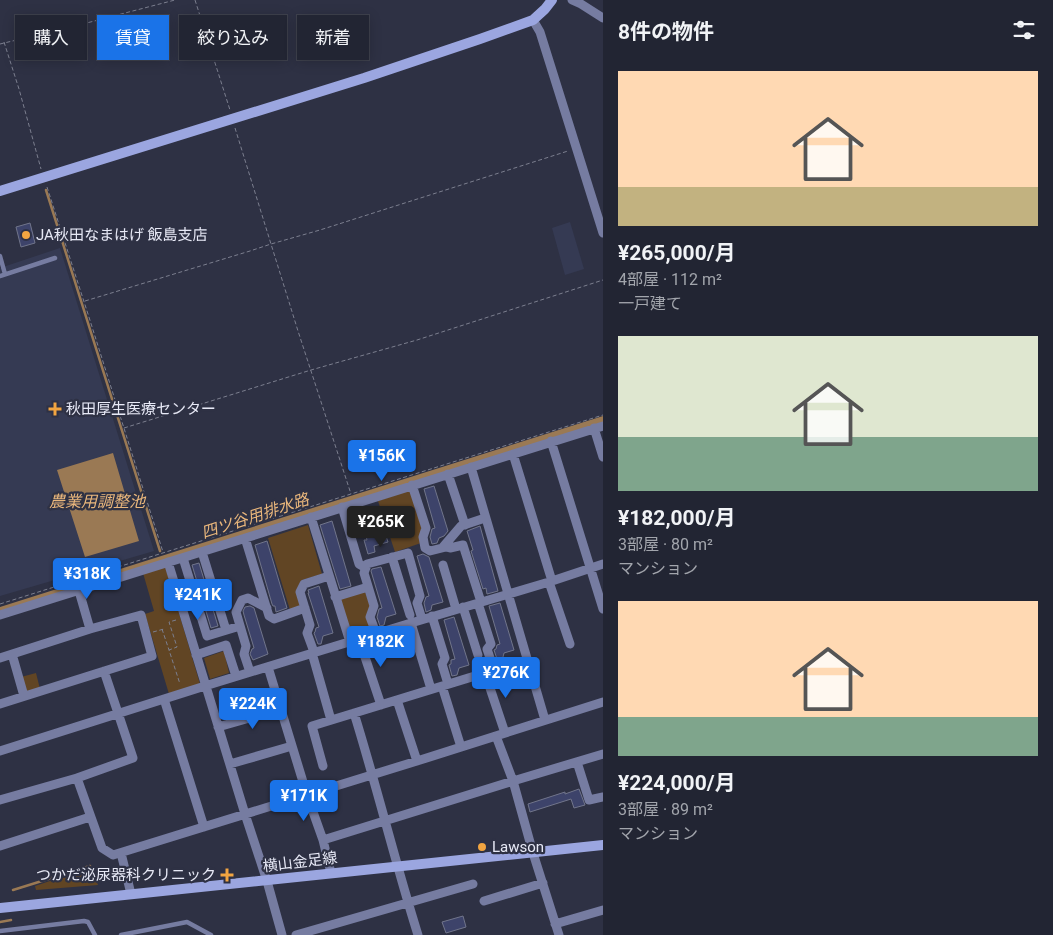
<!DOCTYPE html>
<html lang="ja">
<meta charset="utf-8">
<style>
body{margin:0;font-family:Roboto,"Noto Sans JP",sans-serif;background:#2a2d3b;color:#f1f3f6;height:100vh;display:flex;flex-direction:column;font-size:19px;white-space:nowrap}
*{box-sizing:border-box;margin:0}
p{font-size:16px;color:#a2a5ac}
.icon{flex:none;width:28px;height:28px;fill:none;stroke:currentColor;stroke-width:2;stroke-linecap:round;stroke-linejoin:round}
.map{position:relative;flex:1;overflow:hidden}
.side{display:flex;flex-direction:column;background:#222533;width:450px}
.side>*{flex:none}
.banner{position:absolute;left:15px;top:15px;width:475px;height:45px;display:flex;gap:10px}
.price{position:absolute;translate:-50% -42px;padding:0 11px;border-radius:5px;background:#1a73e8;color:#fff;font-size:16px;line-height:32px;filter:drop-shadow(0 1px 2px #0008)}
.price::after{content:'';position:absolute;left:50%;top:30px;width:15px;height:11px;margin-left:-8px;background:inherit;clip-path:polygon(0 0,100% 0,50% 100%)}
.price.current{background:#222;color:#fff}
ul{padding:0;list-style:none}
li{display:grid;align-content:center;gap:10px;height:265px;padding:0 15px}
li span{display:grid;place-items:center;height:155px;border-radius:0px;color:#555}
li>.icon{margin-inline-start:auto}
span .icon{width:90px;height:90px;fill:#fffc;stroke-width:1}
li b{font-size:21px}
h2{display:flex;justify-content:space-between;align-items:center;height:60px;padding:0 15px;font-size:21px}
.pill{padding:0 18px;border-radius:0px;background:#222533;box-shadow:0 2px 12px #0003,0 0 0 1px #3f424e;font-size:18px;line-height:45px}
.pill.current{background:#1a73e8;color:#fff}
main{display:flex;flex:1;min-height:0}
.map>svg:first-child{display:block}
</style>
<main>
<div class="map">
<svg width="603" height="935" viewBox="0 0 603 935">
<rect width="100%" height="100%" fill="#2e3144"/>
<!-- built -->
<path fill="#353a53" d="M570 222 584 269 565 275 552 228Z
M60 248 154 551 0 596V268Z"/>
<!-- green -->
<path fill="#614524" d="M410 490 422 529 421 543 395 552 378 501Z
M308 525 322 574 302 580 297 592 300 606 290 610 268 538Z
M165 566 200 684 169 694 145 614 154 611 143 573Z
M365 591 370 606 372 631 352 637 340 599Z
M224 651 229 673 210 679 204 658Z
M36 673 40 689 29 692 25 690 21 677Z
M92 867 98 885 36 890 35 886Z"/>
<!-- water -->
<path fill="#9a7954" d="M603 416V423L0 611V607Z
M113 453 139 541 85 557 57 470Z"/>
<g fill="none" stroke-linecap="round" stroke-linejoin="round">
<!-- stream -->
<path stroke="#9a7954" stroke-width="2.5" d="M46 190 160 551
M13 890 90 866
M0 922 11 920"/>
</g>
<!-- building -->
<path fill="#3d436a" stroke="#71758b" d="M30 223 35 243 21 247 16 227Z
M434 486 448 531 444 536 439 538 437 543 432 544 430 537 432 529 435 528 424 489Z
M376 507 385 537 386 536 388 542 374 546 375 552 368 554 364 540H367L366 536 370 535 363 511Z
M332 521 351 586 340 589 320 525Z
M480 526 498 591 487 594 486 588 483 589 471 551 473 550 467 531Z
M267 541 287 608 276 612 275 606H273L272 604 255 545Z
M423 554 429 557 443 602 432 605 431 610 426 612 424 603 426 597 429 596 417 556Z
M199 563 218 626 211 628 192 565Z
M381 567 396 614 386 617 384 625 380 626 377 617 379 609 382 608 371 571 372 569Z
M319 586 333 633 323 636 321 644H318L314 633 315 632 316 628 319 627 308 593H309L308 590Z
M500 603 514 650 504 653 502 661 498 662 494 650 496 649 497 645 500 644 489 606Z
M250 606 254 608 268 654 253 660 250 654 252 649 254 648 244 615 243 611 245 607Z
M454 617 469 665 459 668 457 675 452 676 449 665 451 664V660L455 659 444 620Z
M579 789 585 805 574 808 571 799 530 812 528 804 565 792V794Z
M463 916 466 927 446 933 442 922Z"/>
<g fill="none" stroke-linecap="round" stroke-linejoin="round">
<!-- path -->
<path stroke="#7c7f8f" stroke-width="1" stroke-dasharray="4 2.5" stroke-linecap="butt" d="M195 0 230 110
M4 42 19 89 41 169
M0 44 79 25 175 0
M235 128 298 331 351 494
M47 187 88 314 163 552
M85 301 250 251 271 244 320 230 568 151
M124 428 311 370 417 340 603 280
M0 604 603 415
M176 620 169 622 177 647 169 650 180 684
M162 629 169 650
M153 632 164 629"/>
<!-- lane -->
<path stroke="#767ca1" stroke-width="4.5" d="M0 256 5 274
M0 276 55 258
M0 931 84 921 88 922 95 935
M121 935 187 922 211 935"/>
<!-- street -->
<path stroke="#767ca1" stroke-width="9" d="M572 0 581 4 603 18
M533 20 540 32 603 233
M594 428 603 457
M551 441 603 609
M513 454 552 581
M471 467 545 720
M448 474 465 525
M412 485 426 528 423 537 425 548 430 551 446 547 450 548 463 545 481 602
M342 507 359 564 366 568
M311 517 350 642
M245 538 269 616 274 619 305 608
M443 547 461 526 485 518
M202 552 226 630
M392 557 410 615
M183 558 207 636 240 626
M168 562 245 814 267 881 282 935
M443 565 456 609
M549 582 570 644
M79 591 90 629
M335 597 368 587
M478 603 491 644 487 649 494 670
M463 607 478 655
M0 615 603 426
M432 616 445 658 442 664 448 684
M411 623 549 582 603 564
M376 633 370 617 374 606 364 573 367 564 408 553 420 596 417 603 422 619
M359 639 381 705
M314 652 307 633 310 625 300 592 304 584 329 576
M312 653 331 720
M12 654 24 696
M196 655 226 645 236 676
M0 658 90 629 141 615 152 656 0 704
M268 667 307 795 323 840
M250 672 244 654 246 646 236 612 242 600 248 598 267 608
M485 673 505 733
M442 686 461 747
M164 699 204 827
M397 700 417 761
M354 713C377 787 395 862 418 935
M218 727 281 709
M496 736 513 781 533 853 559 935
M0 751 205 686 411 623 431 689
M577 762 589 800 603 797
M230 764 292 746
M323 766 312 726 527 660
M77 778 102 848 113 855 417 761 603 702
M0 800 77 778 133 758 104 671
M0 846 90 817
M121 853 131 894
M331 873 323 840 513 781 603 754
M484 901 543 883
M555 924 603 910
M296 935 473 884"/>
<!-- secondary -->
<path stroke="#9ba6e0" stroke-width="10" d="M0 191 364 78 480 39 533 20 545 9 552 0
M0 908 603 845"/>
</g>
<!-- markers -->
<g fill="#f2a541" stroke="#2e3144" stroke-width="2">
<circle cx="26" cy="235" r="5"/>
<path d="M52.5 401.5h5v5h5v5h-5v5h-5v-5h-5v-5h5z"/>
<circle cx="482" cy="847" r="5"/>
<path d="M224.5 867.5h5v5h5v5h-5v5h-5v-5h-5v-5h5z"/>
</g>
<g text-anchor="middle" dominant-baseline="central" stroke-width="4.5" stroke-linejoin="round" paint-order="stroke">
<!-- poi labels -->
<g font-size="15" fill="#e7e9f6" stroke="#2e3144" text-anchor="start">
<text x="36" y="235">JA秋田なまはげ 飯島支店</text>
<text x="66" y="409">秋田厚生医療センター</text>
<text x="492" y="847">Lawson</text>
<text x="216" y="875" text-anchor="end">つかだ泌尿器科クリニック</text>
</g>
<!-- street labels -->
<g font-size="15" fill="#e7e9f6" stroke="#2e3144">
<text transform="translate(300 862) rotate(-7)">横山金足線</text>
</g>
<!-- water labels -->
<g font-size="16" font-style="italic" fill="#eab77c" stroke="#2e3144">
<text x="97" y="501">農業用調整池</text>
<text transform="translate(255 516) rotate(-18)">四ツ谷用排水路</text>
</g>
</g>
</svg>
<b class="price" style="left:382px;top:482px">¥156K</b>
<b class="price current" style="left:381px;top:548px">¥265K</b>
<b class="price" style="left:87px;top:600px">¥318K</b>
<b class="price" style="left:198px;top:621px">¥241K</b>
<b class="price" style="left:381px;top:668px">¥182K</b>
<b class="price" style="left:506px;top:699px">¥276K</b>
<b class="price" style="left:253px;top:730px">¥224K</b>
<b class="price" style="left:304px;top:822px">¥171K</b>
<div class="banner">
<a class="pill">購入</a>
<a class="pill current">賃貸</a>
<a class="pill">絞り込み</a>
<a class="pill">新着</a>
</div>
</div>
<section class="side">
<h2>8件の物件<svg class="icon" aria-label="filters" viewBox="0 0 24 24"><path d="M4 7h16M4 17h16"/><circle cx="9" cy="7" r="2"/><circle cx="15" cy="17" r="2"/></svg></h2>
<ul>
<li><span style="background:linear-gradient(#ffd9b3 75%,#c2b280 0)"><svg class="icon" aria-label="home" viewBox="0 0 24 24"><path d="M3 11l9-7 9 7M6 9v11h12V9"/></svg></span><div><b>¥265,000/月</b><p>4部屋 · 112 m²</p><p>一戸建て</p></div></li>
<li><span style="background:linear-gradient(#dfe7d0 65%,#7fa58c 0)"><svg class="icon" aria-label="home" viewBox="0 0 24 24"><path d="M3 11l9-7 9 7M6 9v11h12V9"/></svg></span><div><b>¥182,000/月</b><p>3部屋 · 80 m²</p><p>マンション</p></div></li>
<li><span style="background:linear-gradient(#ffd9b3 75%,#7fa58c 0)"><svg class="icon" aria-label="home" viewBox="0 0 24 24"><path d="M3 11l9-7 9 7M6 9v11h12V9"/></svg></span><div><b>¥224,000/月</b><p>3部屋 · 89 m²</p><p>マンション</p></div></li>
</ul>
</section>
</main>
